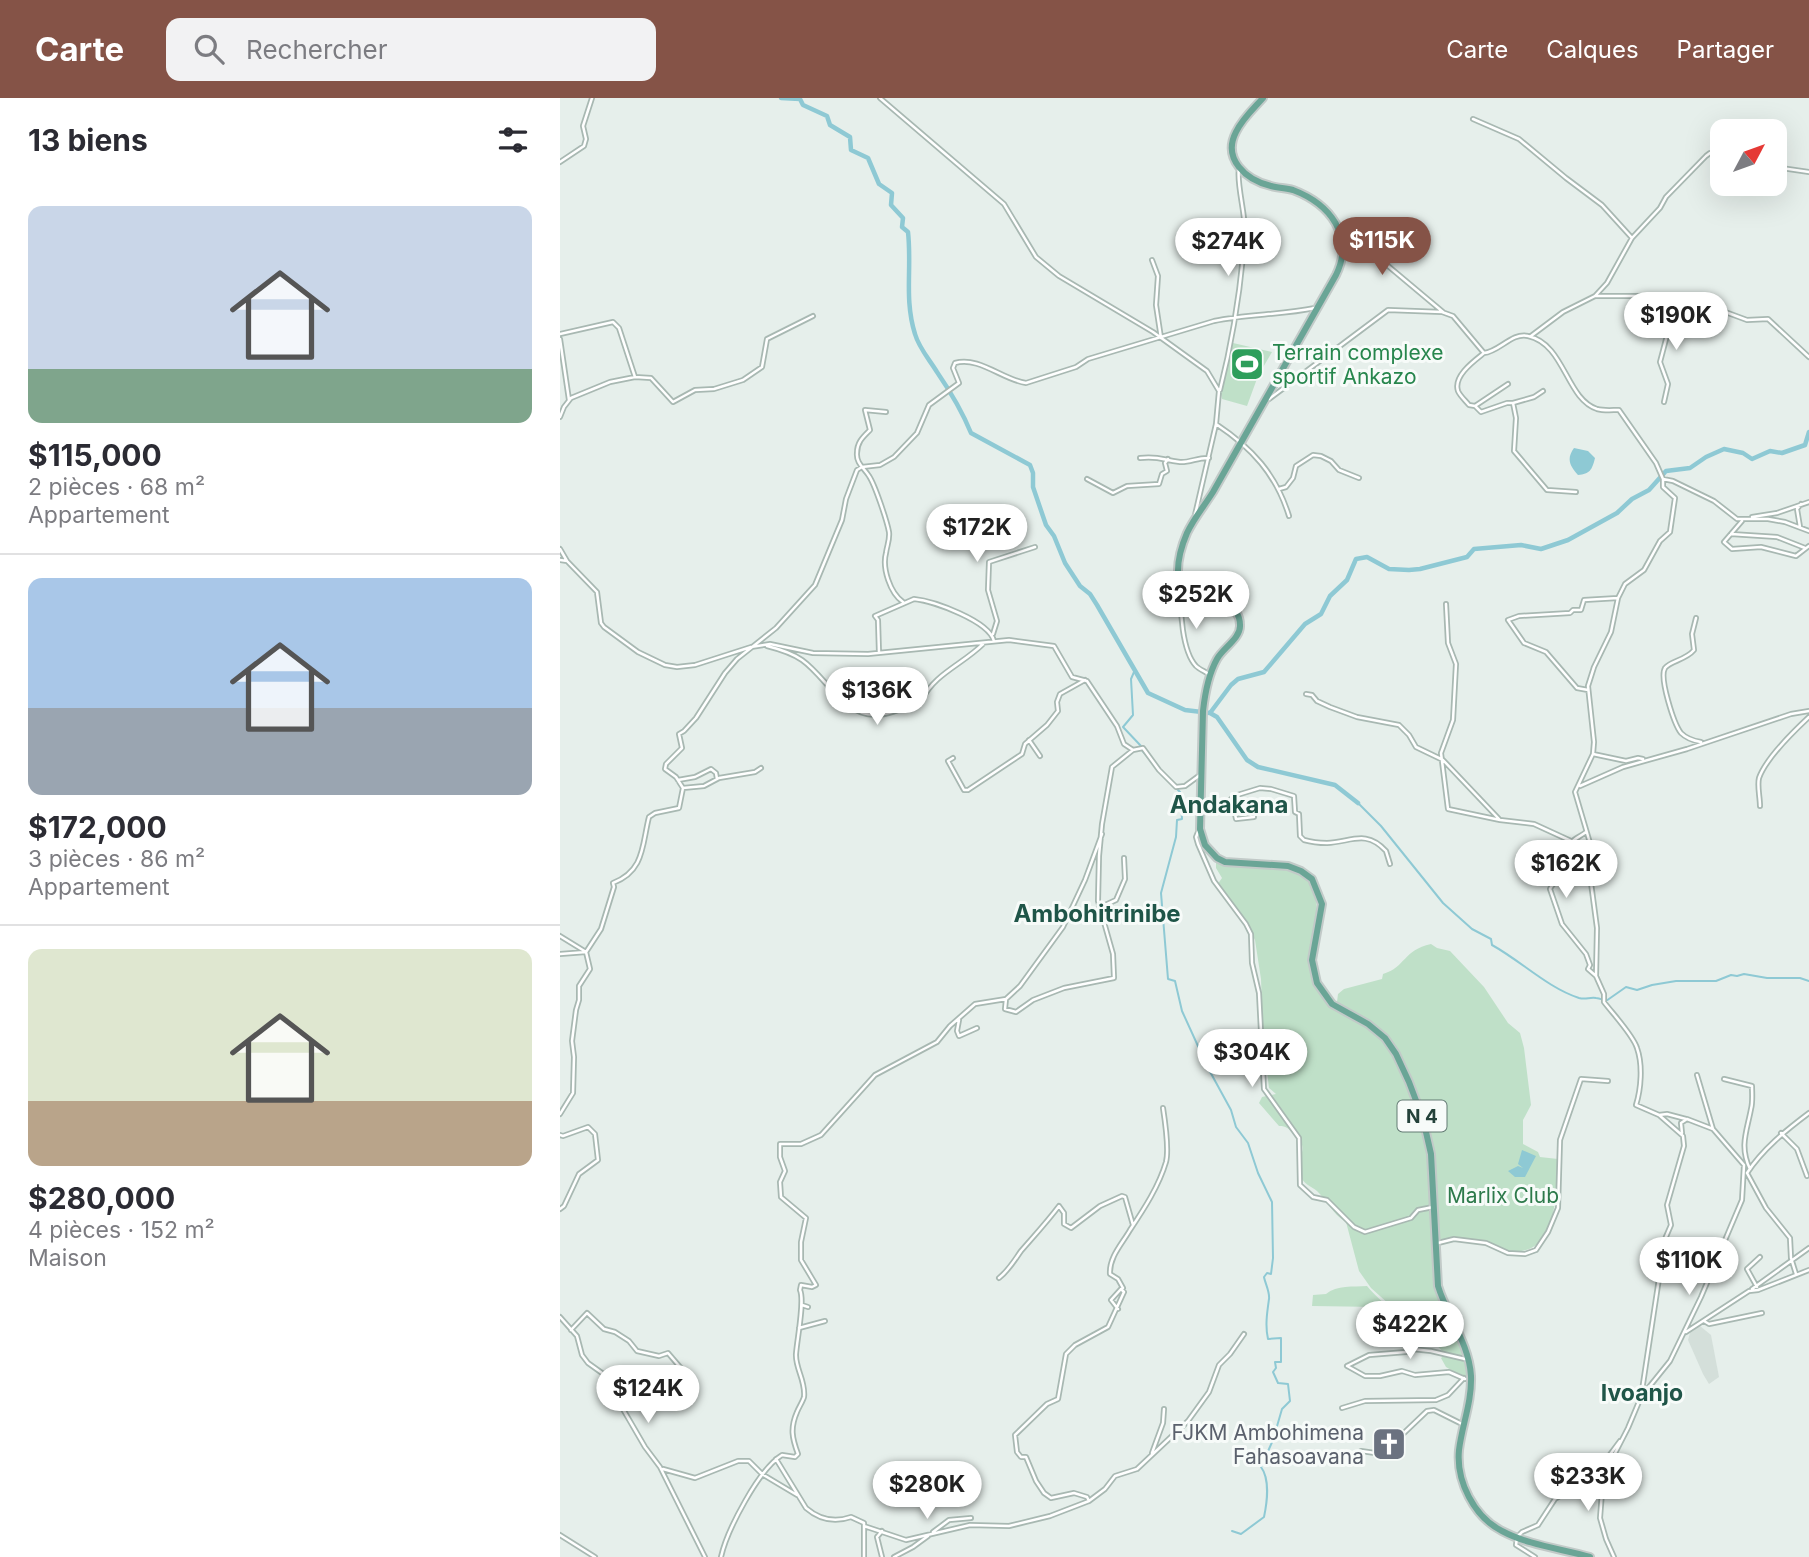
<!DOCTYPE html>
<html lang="fr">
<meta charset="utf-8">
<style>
body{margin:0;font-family:Inter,sans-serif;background:#f2f2f3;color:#2b2b33;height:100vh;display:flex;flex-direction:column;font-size:26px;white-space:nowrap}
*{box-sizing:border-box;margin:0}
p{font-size:23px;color:#7c7c81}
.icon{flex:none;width:38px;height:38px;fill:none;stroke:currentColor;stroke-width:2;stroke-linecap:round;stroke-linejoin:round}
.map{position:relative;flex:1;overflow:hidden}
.side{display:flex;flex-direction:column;background:#fff;width:560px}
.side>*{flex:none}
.needle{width:46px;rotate:49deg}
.fabs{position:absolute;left:1150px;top:21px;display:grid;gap:14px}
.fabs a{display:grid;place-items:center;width:77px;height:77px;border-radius:14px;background:#fff;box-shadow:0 7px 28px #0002;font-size:35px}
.price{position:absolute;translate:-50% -60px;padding:0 16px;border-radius:24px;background:#fff;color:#222;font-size:23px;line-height:46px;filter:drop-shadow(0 2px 4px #0008)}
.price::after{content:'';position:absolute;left:50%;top:42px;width:21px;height:16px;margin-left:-10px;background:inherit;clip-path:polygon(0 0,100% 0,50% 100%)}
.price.selected{background:#855347;color:#fff}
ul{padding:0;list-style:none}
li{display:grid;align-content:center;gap:14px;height:371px;padding:0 28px}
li+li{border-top:2px solid #e1e1e2}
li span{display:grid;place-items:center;height:217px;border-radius:14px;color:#555}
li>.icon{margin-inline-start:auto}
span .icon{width:126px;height:126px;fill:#fffc;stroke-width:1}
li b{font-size:30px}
h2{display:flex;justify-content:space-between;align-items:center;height:84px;padding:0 28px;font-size:30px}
header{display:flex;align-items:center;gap:42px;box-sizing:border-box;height:98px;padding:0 35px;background:#855347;color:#fff}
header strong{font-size:33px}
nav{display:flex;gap:38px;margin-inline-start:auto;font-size:24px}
.search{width:490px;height:63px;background:#f2f2f3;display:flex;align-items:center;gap:18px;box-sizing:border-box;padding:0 24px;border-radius:14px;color:#7c7c81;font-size:26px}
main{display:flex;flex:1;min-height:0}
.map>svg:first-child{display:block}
</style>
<header>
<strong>Carte</strong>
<div class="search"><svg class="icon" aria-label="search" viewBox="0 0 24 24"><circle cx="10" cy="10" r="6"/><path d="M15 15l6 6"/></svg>Rechercher</div>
<nav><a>Carte</a><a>Calques</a><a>Partager</a></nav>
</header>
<main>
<section class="side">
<h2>13 biens<svg class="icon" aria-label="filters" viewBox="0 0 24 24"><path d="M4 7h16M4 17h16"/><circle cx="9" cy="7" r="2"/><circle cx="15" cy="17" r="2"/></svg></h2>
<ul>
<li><span style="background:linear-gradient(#c9d6e8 75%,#7fa58c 0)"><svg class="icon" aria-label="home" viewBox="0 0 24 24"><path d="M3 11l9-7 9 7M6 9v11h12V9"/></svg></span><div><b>$115,000</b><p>2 pièces · 68 m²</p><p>Appartement</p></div></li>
<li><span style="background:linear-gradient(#a9c7e8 60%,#9aa5b1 0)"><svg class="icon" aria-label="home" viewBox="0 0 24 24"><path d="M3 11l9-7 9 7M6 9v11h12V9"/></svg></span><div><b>$172,000</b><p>3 pièces · 86 m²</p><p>Appartement</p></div></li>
<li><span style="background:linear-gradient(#dfe7d0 70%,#b9a48a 0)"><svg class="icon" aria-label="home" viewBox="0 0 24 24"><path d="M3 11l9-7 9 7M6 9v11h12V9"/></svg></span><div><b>$280,000</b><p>4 pièces · 152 m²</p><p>Maison</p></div></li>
</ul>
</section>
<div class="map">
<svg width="1249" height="1459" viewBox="0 0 1249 1459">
<rect width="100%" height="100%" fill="#e6efeb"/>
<!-- built -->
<path fill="#d4dfda" d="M1140 1228 1151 1237 1159 1279 1149 1286 1143 1276 1128 1242 1130 1235Z"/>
<!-- green -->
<path fill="#bfe0c8" d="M673 245 712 254 698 278 687 308 662 301 661 296Z
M656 761C678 764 724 766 741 775 771 791 748 845 751 872 752 885 761 900 770 909L777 904 778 896 784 891 822 881 823 876C846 869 843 852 871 846L877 850 890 853 924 889 948 925 960 935 964 950 971 1007 963 1022V1046L978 1054 980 1059 998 1061C996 1093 999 1159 950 1153 942 1152 934 1146 925 1144 909 1141 893 1141 877 1143L876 1179 901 1245 908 1273V1282L886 1269 881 1260 885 1257C878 1247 872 1242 861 1240L853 1229 841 1222 830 1207 811 1190 799 1173 786 1124C772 1116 768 1103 757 1093 751 1088 743 1086 741 1078 734 1059 753 1050 733 1035 727 1030 727 1028 719 1028L699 1005 702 999 716 996 709 990 703 939 701 881 695 842 682 818 657 787 662 780 656 770Z
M807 1188C816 1199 827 1206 834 1218H826L819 1209 752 1208 753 1197 766 1196C777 1187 793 1189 807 1188Z"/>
<!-- water -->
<path fill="#8ec9d4" d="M1014 350 1028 353 1035 360C1032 372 1030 376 1018 377 1010 368 1006 361 1014 350Z
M962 1052 976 1058 965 1079H955L948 1073 958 1068 963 1070 958 1066Z"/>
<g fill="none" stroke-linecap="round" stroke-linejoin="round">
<!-- stream -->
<path stroke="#8ec9d4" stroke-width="2" d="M574 574 571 581 573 617 563 629 581 648V651L595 668
M611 685 620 694 622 721 617 722 616 739 601 795 608 881 615 883 622 913 648 970 671 1012 676 1029 688 1045 698 1075 712 1104 713 1160 711 1176 707 1175 704 1179C705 1185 710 1194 709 1201 707 1215 705 1228 708 1241L721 1240V1264H715L716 1270 713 1274 718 1285 728 1286 730 1303 722 1311 713 1342 701 1369C710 1381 707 1405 704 1419L681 1436 672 1433
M798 705 821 728 883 805 912 831 931 841 932 847C961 863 988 890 1019 900 1026 902 1029 899 1036 900 1039 900 1043 902 1046 903L1066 889 1077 892 1092 887 1116 883H1156L1171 877 1177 878 1184 876 1207 880H1240L1249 883"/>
<!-- river -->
<path stroke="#8ec9d4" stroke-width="4.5" d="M221 0 240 1 243 7 267 18 270 27 290 39 291 52 308 60 319 86 332 95 331 107 343 120 342 129 348 134C352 170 344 201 355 236 359 250 369 261 377 274 390 293 402 313 411 335L470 367 473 375V389L486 427 494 438 505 465 520 488 530 496 537 507 588 595 625 612 650 615 657 619 687 662 698 669 775 687 798 705
M650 615 671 587 678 581 704 574 745 526 761 516 770 498 787 482 796 461 807 459 829 471 849 472 860 471 907 459 914 451 961 447 981 451 1008 442 1057 415 1072 401 1089 392 1106 373 1130 370 1146 359 1164 351 1183 355 1192 361 1210 353 1222 355 1245 347 1249 334"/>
<!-- street casing -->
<g stroke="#a8b8b2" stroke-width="6">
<path id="street" d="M320 0 444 106 476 159 499 178 593 234 647 273 659 293 656 326 635 417
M913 21 959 41 1006 80 1042 107 1072 140
M0 64 24 48 26 41 23 28 32 0
M1214 69 1249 74
M778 126 883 214
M592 162 598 178 596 207 601 240
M1035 198H1087L1141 205 1187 222 1208 221 1249 259
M0 236 53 224 59 230 75 279
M971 238 1003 214 1035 198 1047 185 1072 140 1100 110 1106 99 1146 58 1150 55H1162
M0 241 9 302
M924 255C914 263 893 278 898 293 900 298 906 303 909 307L915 308 921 314 947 305H953L956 320 954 353 987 392 1016 394
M660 292C673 241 681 188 685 136 686 118 676 84 679 71
M709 301 828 212 882 214 893 218 924 255C939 254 952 234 968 238 1005 246 1006 301 1037 311 1044 313 1052 312 1059 312L1096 365 1103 381 1113 383 1154 403 1177 421H1208L1225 424 1249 433
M1104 304 1108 286 1100 264 1110 226 1107 201
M953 305 974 299 983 293
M915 308 948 286
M326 314 305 312 310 332C303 339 297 344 297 355 296 365 304 370 309 378 315 387 327 423 329 434 330 442 327 447 326 455 322 470 330 495 343 504
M0 319 4 309 11 300 50 284 75 279 91 280 113 304 135 292 154 291 183 282 202 269 207 241 253 218
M656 326C692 350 716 376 729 418
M580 360C601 358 602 362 620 364 629 365 639 359 649 360
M527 381 553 395 567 388 599 386 602 376 607 373 605 365 608 361
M719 391 726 389 733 380 736 368 753 357 761 358 771 363 779 372 799 380
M1192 419 1217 415 1249 404
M1182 423 1164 444 1172 451 1201 449 1236 458 1249 448
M1240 429 1237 411 1241 406
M1171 436 1217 439 1245 450
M0 451 7 463
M0 462 7 463 37 494 41 525 44 529 78 554 105 567 117 569 135 567 191 549 210 546 253 555 308 556 449 542 494 548 512 579 527 583 557 628 564 646 573 652
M621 492C620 512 622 553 636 568 639 571 646 574 650 577
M886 506 888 545 896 566 893 622 881 655 888 711 940 722
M1136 520 1132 536 1134 552C1126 562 1110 563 1105 570 1099 580 1114 626 1121 635 1126 640 1135 643 1141 644
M433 536 437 523 428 492 429 464 475 449
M207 548C219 551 232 555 242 562 266 579 283 617 315 617 331 617 347 608 362 602 374 576 403 566 423 546
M319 555 318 522 315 518 354 501C374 503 429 523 434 543
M1028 592 1017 590 986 554 964 545 948 522 959 518 1010 515 1013 512H1021L1024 502 1058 500
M746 596 752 597 757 603 770 609 797 619 839 627 849 637 856 649 883 662 940 722 974 726 1011 743
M469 642 480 658
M1033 656 1066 663 1078 660 1083 661
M393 660 388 663 404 692H408L462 656 465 646 487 627 498 613 497 604 500 596 525 582
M118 682 135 679 151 671 156 675 157 681
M1020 688 1063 669 1127 651 1231 616 1249 613
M123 690 144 688 159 680 195 674 201 670
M670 703 673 706 676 721 694 719
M1200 708C1200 699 1197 688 1199 680 1206 660 1234 633 1249 619
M641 709 668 704 674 698 700 690 711 691 734 698 735 714 739 716 740 738 744 742C751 744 759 745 767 745 791 744 806 731 826 753L830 766
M638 734 636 739 638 746 654 783 686 826 691 836 692 865 699 895 704 991 739 1040 740 1087 753 1099 767 1102 794 1129 805 1134 851 1120 858 1112 873 1109
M1026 734C1017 741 1008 742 1007 755L1014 761 1015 766C1008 773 993 784 990 791L1002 826 1026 856 1030 867 1028 871 1036 878
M539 808H543L556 802 565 781 564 760
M0 838 26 854 30 871 19 888V902L16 912 12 943 14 959 13 995 0 1016
M0 856 26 854 41 831 54 789 53 785C85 773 82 746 89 719L95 715 119 710 123 690 116 679 105 671 106 666 122 650 119 636 124 633 136 620 165 575 177 561 216 530 255 487 282 422 286 401 297 372 302 369 320 367 334 359 357 335 369 307 399 285 393 270 395 265C419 258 443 282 466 285L516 269 528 261 654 223C687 216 721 217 755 210
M446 901 445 911 456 914 473 902 504 890 554 880 553 856 538 803 539 758 542 726 552 669 573 652 583 650 599 672 616 689 625 688 640 677
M399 922 397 933 399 938 417 930
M1137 977 1153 1031
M1164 981 1192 988C1192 995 1193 1004 1191 1011 1187 1033 1179 1048 1190 1071
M1099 1017 1107 1016 1126 1021
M1221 1035 1237 1051 1247 1078
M0 1037 3 1038 28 1029 35 1036 38 1062 19 1076 4 1108 0 1111
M1187 1075 1206 1110 1230 1140 1231 1160 1236 1176
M1187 1075C1203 1051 1225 1033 1249 1015
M878 1145 894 1141 926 1145 948 1155 965 1156 976 1152 988 1134 998 1110 1000 1042 1021 981 1048 983
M439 1180C449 1172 454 1163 461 1153 474 1138 487 1124 499 1108L504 1115V1126L511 1130 540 1108 562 1098 565 1099 573 1127
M1197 1189 1187 1171 1200 1159
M1192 1191 1249 1150
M242 1207 248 1209
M558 1211 551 1202 561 1191
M0 1219 17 1238 22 1257 28 1265 42 1275 85 1349 100 1369 145 1459
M1144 1223 1149 1226 1202 1215
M239 1230 265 1223
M11 1232 27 1215 44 1231 55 1234 69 1243 77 1253 99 1258 108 1255 120 1269
M1126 1234 1189 1193 1198 1192 1249 1172
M787 1268 805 1278H820L842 1273 855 1277 889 1274 905 1281
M787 1268 809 1257 846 1254 852 1251 871 1253 905 1261
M1081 1299 1105 1141 1111 1127 1107 1107 1124 1048 1123 1038 1099 1017 1076 1007C1081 991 1083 967 1077 950 1073 937 1053 916 1044 904V896L1036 878 1037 830 1029 770 1030 745 1015 694 1033 656 1034 644 1028 588 1034 569 1051 534 1058 500 1065 486 1084 472 1100 443 1110 434 1115 400 1103 389V381
M782 1310 805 1303 876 1302 888 1297 904 1280
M801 1353 822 1356 867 1313 874 1312 902 1326
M592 1355 603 1325 604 1311
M216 1361 246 1410C260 1422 274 1425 291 1419L304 1425V1459
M103 1371 135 1380 178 1363H189L202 1376 237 1397
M529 1403 545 1391 555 1378 577 1371 628 1323 649 1294 659 1267 670 1256 684 1236
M304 1428 346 1442 410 1427 449 1428 490 1418 529 1403 527 1399 514 1395 491 1400 484 1395 476 1383 466 1359H461L457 1354 455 1337 487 1306 498 1301 506 1256 515 1247 548 1229 564 1194 561 1191 563 1190 558 1181 550 1176C549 1159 562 1146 570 1132 584 1111 599 1088 606 1064 609 1052 605 1023 603 1010
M373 1434 389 1422 411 1420
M0 1437 35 1459
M161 1459C167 1432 199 1371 222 1357L235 1359 238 1356C232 1340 230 1330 237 1314 239 1309 243 1303 244 1299 246 1283 235 1270 236 1256 237 1241 245 1203 240 1192L241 1187 252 1189 256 1187 241 1162V1144L246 1120 221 1099 220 1084 225 1073 220 1059V1046H241L261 1037 315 977 377 944 390 928 415 906 446 901 460 888 503 829 525 782 542 736
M322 1459 317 1439 322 1433
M334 1459 353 1449 368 1438
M975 1459 956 1447 957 1439 962 1434 978 1427 995 1401 1034 1378 1060 1343
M1054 1459 1046 1441 1040 1420 1042 1394 1049 1367 1068 1330 1081 1299 1110 1263 1141 1199 1182 1102 1184 1067 1153 1031 1127 1021 1121 1025 1122 1035"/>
</g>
<!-- primary casing -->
<g stroke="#c2cac8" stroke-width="10">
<path id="primary" d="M703 0C694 10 682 21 676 34 662 61 686 82 711 88 718 90 726 90 733 92 770 106 795 138 776 177L653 394C645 407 634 420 627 435 618 456 608 495 639 504 648 506 657 503 666 506 674 509 680 517 680 527 681 540 663 550 657 561 648 577 645 595 643 613L640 731 645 747 657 760 665 764 728 768 741 773 752 781 762 806 752 862 757 885 772 906 808 926 825 940 836 956 849 984 863 1021 871 1056 878 1188C887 1218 909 1245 911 1278 912 1304 902 1327 899 1352 896 1383 914 1419 942 1433 968 1447 1002 1451 1030 1459"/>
</g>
<!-- street -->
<use href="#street" stroke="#fff" stroke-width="2.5"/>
<!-- primary -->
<use href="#primary" stroke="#6aa596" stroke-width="6"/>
</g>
<!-- icons -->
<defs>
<g id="stadium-square" transform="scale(1.75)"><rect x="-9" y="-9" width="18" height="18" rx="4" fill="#2e9e5b" stroke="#f7fbf9"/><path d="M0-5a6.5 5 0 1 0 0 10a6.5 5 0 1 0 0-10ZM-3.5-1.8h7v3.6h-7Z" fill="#fff"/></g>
<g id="church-square" transform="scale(1.75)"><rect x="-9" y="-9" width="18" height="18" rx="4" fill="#6b7280" stroke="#f7fbf9"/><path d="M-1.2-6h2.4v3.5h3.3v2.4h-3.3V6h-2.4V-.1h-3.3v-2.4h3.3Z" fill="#fff"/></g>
</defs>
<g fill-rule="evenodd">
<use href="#stadium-square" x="687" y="266"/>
<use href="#church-square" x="829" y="1346"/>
</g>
<g text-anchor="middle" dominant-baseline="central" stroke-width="6" stroke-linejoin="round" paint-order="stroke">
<!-- shield labels -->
<rect fill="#f7fbf9" stroke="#637a73" stroke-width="2" x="837.5" y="1002.5" width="49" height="31" rx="5"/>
<g font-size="19" font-weight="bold" fill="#24423a">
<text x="862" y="1018">N 4</text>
</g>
<!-- leisure labels -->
<g font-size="21" fill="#27864d" stroke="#f7fbf9" text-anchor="start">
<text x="712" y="254">Terrain complexe<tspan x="712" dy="24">sportif Ankazo</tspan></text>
</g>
<!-- park labels -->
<g font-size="21" fill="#2d7a4b" stroke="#f7fbf9">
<text x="943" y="1097">Marlix Club</text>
</g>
<!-- worship labels -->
<g font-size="21" fill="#5b616d" stroke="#f7fbf9" text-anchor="end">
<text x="804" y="1334">FJKM Ambohimena<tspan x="804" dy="24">Fahasoavana</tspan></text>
</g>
<!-- neighbourhood labels -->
<g font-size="23" font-weight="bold" fill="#1f5548" stroke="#f7fbf9">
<text x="1082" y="1295">Ivoanjo</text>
</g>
<!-- quarter labels -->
<g font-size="24" font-weight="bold" fill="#1f5548" stroke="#f7fbf9">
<text x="669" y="706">Andakana</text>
<text x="537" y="815">Ambohitrinibe</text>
</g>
</g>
</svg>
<div class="fabs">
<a><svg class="needle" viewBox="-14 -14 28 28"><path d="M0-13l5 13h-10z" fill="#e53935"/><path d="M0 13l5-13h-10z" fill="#7c7c81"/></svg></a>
</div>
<b class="price selected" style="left:822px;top:179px">$115K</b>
<b class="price" style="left:668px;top:180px">$274K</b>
<b class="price" style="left:1116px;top:254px">$190K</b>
<b class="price" style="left:417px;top:466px">$172K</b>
<b class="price" style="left:636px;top:533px">$252K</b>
<b class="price" style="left:317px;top:629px">$136K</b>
<b class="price" style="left:1006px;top:802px">$162K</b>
<b class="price" style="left:692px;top:991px">$304K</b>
<b class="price" style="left:1129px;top:1199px">$110K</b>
<b class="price" style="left:850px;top:1263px">$422K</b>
<b class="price" style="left:88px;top:1327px">$124K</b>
<b class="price" style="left:1028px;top:1415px">$233K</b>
<b class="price" style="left:367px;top:1423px">$280K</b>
</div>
</main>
